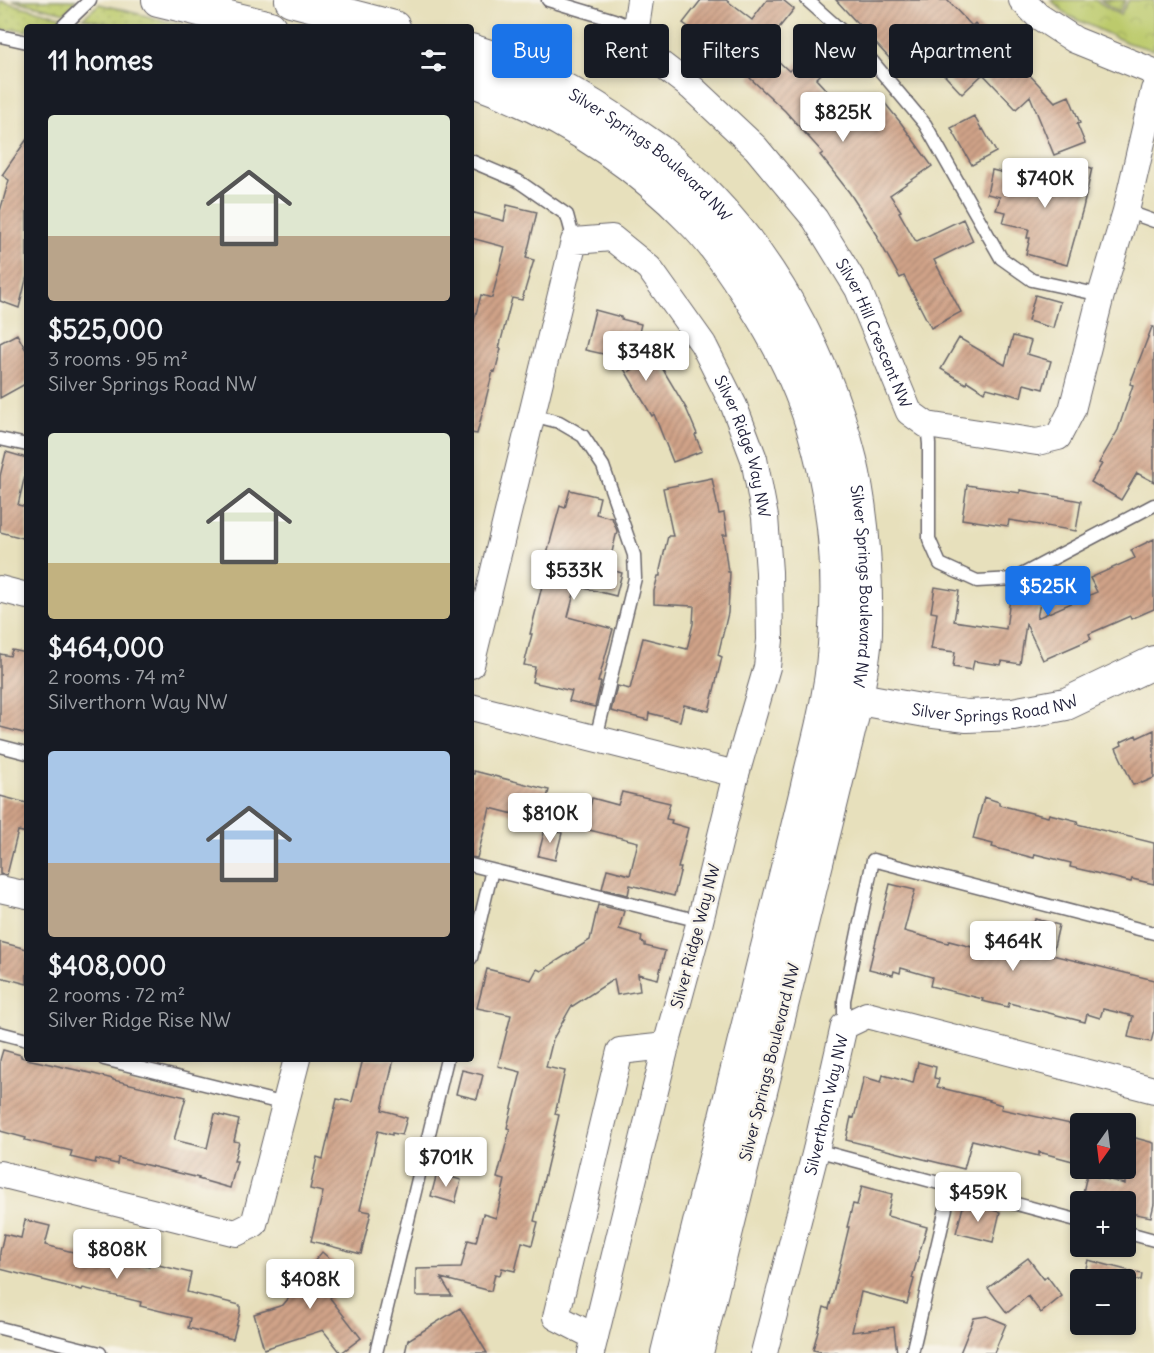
<!DOCTYPE html>
<meta charset="utf-8">
<style>
body{margin:0;font-family:Delius,sans-serif;background:#242831;color:#f1f3f6;height:100vh;display:flex;flex-direction:column;font-size:22px;white-space:nowrap}
*{box-sizing:border-box;margin:0}
p{font-size:20px;color:#9ea1a6}
.icon{flex:none;width:33px;height:33px;fill:none;stroke:currentColor;stroke-width:2;stroke-linecap:round;stroke-linejoin:round}
.map{position:relative;flex:1;overflow:hidden}
.details{position:absolute;left:24px;top:24px;width:450px;height:1038px;display:flex;flex-direction:column;background:#171b24;border-radius:6px;box-shadow:0 3px 9px #0003}
.details>*{flex:none}
.banner{position:absolute;left:492px;top:24px;width:570px;height:54px;display:flex;gap:12px}
.needle{width:39px;rotate:194deg}
.buttons{position:absolute;left:1070px;top:1113px;display:grid;gap:12px}
.buttons a{display:grid;place-items:center;width:66px;height:66px;border-radius:6px;background:#171b24;box-shadow:0 3px 9px #0003;font-size:30px}
.price{position:absolute;translate:-50% -51px;padding:0 14px;border-radius:6px;background:#fff;color:#222;font-size:20px;line-height:39px;filter:drop-shadow(0 2px 3px #0008)}
.price::after{content:'';position:absolute;left:50%;top:36px;width:18px;height:14px;margin-left:-9px;background:inherit;clip-path:polygon(0 0,100% 0,50% 100%)}
.price.on{background:#1a73e8;color:#fff}
ul{padding:0;list-style:none}
li{display:grid;align-content:center;gap:12px;height:318px;padding:0 24px}
li span{display:grid;place-items:center;height:186px;border-radius:6px;color:#555}
li>.icon{margin-inline-start:auto}
span .icon{width:108px;height:108px;fill:#fffc;stroke-width:1}
li b{font-size:26px}
h2{display:flex;justify-content:space-between;align-items:center;height:72px;padding:0 24px;font-size:26px}
.tag{padding:0 21px;border-radius:6px;background:#171b24;box-shadow:0 3px 9px #0003;font-size:21px;line-height:54px}
.tag.on{background:#1a73e8;color:#fff}
.map>svg:first-child{display:block}
</style>
<div class="map">
<svg width="1154" height="1353" viewBox="0 0 1154 1353">
<defs>
<pattern id="grass-dots" width="8" height="8" patternUnits="userSpaceOnUse" patternTransform="scale(1.5)"><rect width="8" height="8" fill="#bcca6c"/><path d="M2 2h.1M6 6h.1" fill="none" stroke="#a1ad5e" stroke-width="1.8" stroke-linecap="round"/></pattern>
<pattern id="park-crowns" width="20" height="18" patternUnits="userSpaceOnUse" patternTransform="scale(1.5)"><rect width="20" height="18" fill="#bcca6c"/><path d="M2 6a3 3 0 1 1 6 0M12 15a3 3 0 1 1 6 0" fill="none" stroke="#a1ad5e"/></pattern>
<pattern id="garden-furrows" width="10" height="10" patternUnits="userSpaceOnUse" patternTransform="scale(1.5)"><rect width="10" height="10" fill="#bcca6c"/><path d="M-1 1l2-2M0 10L10 0M9 11l2-2" fill="none" stroke="#a1ad5e"/></pattern>
<pattern id="building-hatch" width="6" height="6" patternUnits="userSpaceOnUse" patternTransform="scale(1.5)"><rect width="6" height="6" fill="#d0a388"/><path d="M-1 1l2-2M0 6l6-6M5 7l2-2" fill="none" stroke="#a88470"/></pattern>
</defs>
<rect width="100%" height="100%" fill="#f7f3e8"/>
<filter id="ink" filterUnits="userSpaceOnUse"><feTurbulence type="fractalNoise" baseFrequency=".0167" numOctaves="2"/><feDisplacementMap in="SourceGraphic" scale="12" xChannelSelector="R" yChannelSelector="G"/><feConvolveMatrix kernelMatrix="1 2 1 2 8 2 1 2 1" color-interpolation-filters="sRGB"/></filter>
<filter id="wash" filterUnits="userSpaceOnUse"><feTurbulence type="fractalNoise" baseFrequency=".008" numOctaves="4" result="noise"/><feDisplacementMap in="SourceGraphic" scale="24" xChannelSelector="R" yChannelSelector="G"/><feGaussianBlur stdDeviation="1.35" result="paint"/><feColorMatrix in="noise" values="0 0 0 0 0 0 0 0 0 0 0 0 0 0 0 0 0 1.4 0 .05"/><feComposite in="paint" operator="in"/></filter>
<g filter="url(#wash)">
<rect width="100%" height="100%" fill="#e7e0bc"/>
<!-- grass -->
<path fill="url(#grass-dots)" stroke="#6f7654" stroke-width="1.5" d="M12 0H76L65 13Z
M0 1 64 17 50 27H27V31L16 29 0 31Z
M99 4 190 27H121L83 18Z"/>
<!-- park -->
<path fill="url(#park-crowns)" stroke="#6f7654" stroke-width="1.5" d="M1051 0H1095L1120 15 1129 0H1154V50L1128 43 1069 16Z"/>
<!-- garden -->
<path fill="url(#garden-furrows)" stroke="#6f7654" stroke-width="1.5" d="M1100 0H1126L1119 12Z"/>
<g id="blocks">
<!-- building -->
<path fill="url(#building-hatch)" d="M701 0H726L752 20 767 0H783L794 9 766 44 769 46 766 50 789 71 824 36 842 54 816 79 858 124 884 102 901 123 932 166 890 195 901 211 899 212 915 240 917 241 963 219 973 241 934 260 961 312 931 328 904 276 900 278 877 237 878 236 849 192 820 155 823 153 785 111 750 78 753 75 709 39 708 41 683 23Z
M836 0H947L972 26 975 23 1008 59 1012 56 1055 102 1069 96 1080 123 1077 124 1085 143 1054 155 1030 96 1016 109 983 74 962 94 933 63 917 42 897 60H891Z
M974 116 982 130 983 129 996 152 972 165 951 128Z
M27 139V276L19 308 0 301V211L9 180 2 175Z
M1056 160 1092 168 1083 208 1067 265 1026 254 1030 238H1027L1029 229 1003 223 1006 212 996 210 1000 197 987 194 992 170 1017 176 1015 184 1048 192Z
M507 205 537 212 526 258 534 260 522 300 512 298 499 348 501 349 495 372 493 371 477 434 471 433V332L481 295 492 298 505 247 471 238V212L504 221Z
M1035 295 1060 302 1053 328 1028 321Z
M595 310 621 317V319L641 324 630 371 655 356 686 408 697 434 695 435 702 451 673 462 654 414 652 416 617 357 585 350Z
M1152 327H1154V482L1137 473 1121 500 1091 482 1102 464 1099 463 1118 430 1133 385 1130 384Z
M17 334 27 352V383L0 398V343Z
M1013 336 1031 341 1027 354 1051 361 1043 389 1024 384 1021 397 987 388 984 392 967 381 966 384 941 369 959 338 1005 365Z
M6 452 27 458V467L18 505 27 507V539L0 532V476Z
M712 478 719 514 724 513 727 535H723L728 572H730L728 613 718 655 722 657 709 711 684 705 680 721 649 713 648 720 611 711 617 686 630 689 643 638 687 649 693 624 694 606 654 604V591L658 576H660V570L668 536H673L663 488Z
M967 485 1020 493V490L1081 501 1076 531 1009 520 1008 526 962 519Z
M570 490 600 497 596 514 612 518 617 531 608 569 622 573 616 596 576 586 568 617 613 629 598 682H601L595 707 569 701 572 691 532 682 535 667 524 665 532 634H530L544 578H541L552 535 560 506 565 508Z
M1154 539V609L1131 619 1130 616 1089 634 1091 639 1043 660 1026 624 1020 664 1002 661 1001 665 974 661 972 670 953 667 955 652 931 649 937 613 931 612 935 587 959 591 954 621 1006 629 1010 598 1040 603 1037 618 1097 592 1090 578 1135 558 1131 550Z
M12 650 27 653V734L0 727V654L10 656Z
M1154 730V778L1142 783 1141 782 1133 785 1116 748 1122 745 1121 742 1136 735 1137 738Z
M474 771 549 790 541 821 490 808 477 858 471 857V774H474Z
M622 792 670 803 666 819 672 820 671 823 688 828 678 868H681L674 896 630 885 628 895 602 889 607 869 630 875 638 842 585 829 592 798 618 805Z
M0 796 27 803V833L18 831 7 875 0 874Z
M984 797 999 802V805L1048 817 1049 814 1078 821 1077 824 1154 843V884L1132 879 1131 882 1092 872 1070 867 1071 863 1035 854 1034 858 992 847 993 844 973 839Z
M545 829 562 833 555 860 538 856Z
M890 884 915 890 904 931 948 943 949 941 976 948 978 944 1026 956 1035 919 1059 925 1052 955 1154 980V1031L1151 1042 1128 1037 1133 1016 1103 1009 1100 1018 1087 1014 1085 1022 1009 1003 1008 1007 982 1001 983 999 930 986 932 977 901 968 900 973 894 971 893 975 869 969Z
M598 905 624 911 619 929 642 936 641 942 645 943V946L665 951 658 979 638 974 640 991 617 995 614 979 571 1007 553 1039 546 1067 565 1071 555 1114 559 1115 534 1221 538 1222 532 1245 522 1242 515 1271 502 1268 500 1275 495 1274 491 1291 441 1278 452 1296H416V1269L461 1268 468 1240 476 1242 483 1214 496 1218 505 1180 497 1178 510 1129 507 1128 521 1072 498 1066 511 1015 477 1008 487 969 531 980 537 969 541 971 590 940Z
M0 942 27 949V984L0 977Z
M3 1050 21 1055V1057L27 1059 90 1073 113 1079V1080L186 1097 174 1140 207 1148 215 1114 239 1120 234 1141 239 1142 234 1161H237L230 1188 198 1179 199 1178 118 1158 117 1164 96 1159 95 1163 70 1157 72 1151 25 1140 26 1138 0 1131V1060Z
M363 1059H394L382 1110 397 1114V1115L407 1118 402 1135 392 1133V1135L378 1131 360 1210 371 1212 361 1254 311 1241 323 1192 310 1189 317 1157 323 1159 337 1099 352 1102Z
M918 1062 936 1067 934 1078 939 1079 937 1087 990 1100 989 1101 1002 1105 1001 1109 1080 1126V1163L1039 1152V1156L972 1140 964 1169 846 1140 851 1117 854 1118 864 1077 881 1082 883 1075 913 1083Z
M462 1070 483 1075 477 1099 456 1094Z
M1125 1135 1154 1143V1204L1151 1217 1130 1213 1133 1202H1081L1087 1174 1125 1184Z
M437 1173 461 1180 455 1203 431 1196Z
M862 1186 892 1194 887 1216 927 1227 912 1278 914 1279 907 1304 861 1292 852 1332 894 1327 897 1353H827L813 1350 824 1307 829 1309 849 1227H847L853 1204 857 1205Z
M964 1203 1000 1212 993 1242 956 1233Z
M25 1220 50 1226 45 1245 121 1264 122 1260 149 1267 150 1263 191 1273 187 1292 240 1305V1312L233 1339 188 1328 190 1318 140 1306 141 1302 83 1288 82 1290 0 1269V1252L4 1234 21 1238Z
M322 1252 349 1276 330 1298 361 1338 341 1353 323 1330 264 1349 254 1314 283 1305 307 1276 304 1274Z
M1028 1258 1044 1279 1047 1276 1062 1296 1041 1313 1028 1296 1007 1313 988 1288Z
M1088 1260 1142 1274 1141 1280H1083Z
M460 1308 487 1353H405L408 1340Z
M987 1316 1006 1324 994 1353H960L974 1318Z"/>
</g>
</g>
<g filter="url(#ink)">
<use href="#blocks" fill-opacity="0" stroke="#676468" stroke-width="1.5"/>
<g fill="none" stroke-linecap="round" stroke-linejoin="round">
<!-- service casing -->
<g stroke="#676468" stroke-width="15">
<path id="service" d="M548 0 614 20 621 23 635 34
M807 0 862 49 925 124 1001 258 1032 280 1101 295
M62 27 90 0
M0 36 27 42
M471 161 518 181 567 215 574 241
M1126 211 1154 221
M532 415 559 422 583 436 603 466 634 555 635 578 596 738
M927 425 929 444V539L940 564 977 581 1014 579 1154 505
M0 439 27 445
M0 746 27 753
M471 865 700 921
M471 958 492 870
M844 1026V1000L873 860 1154 933
M0 1033 27 1040
M104 1059 285 1104
M816 1150 1080 1221
M1125 1232 1154 1240
M0 1328 100 1353
M376 1353 447 1059
M912 1353 951 1187"/>
</g>
<!-- minor casing -->
<g stroke="#676468" stroke-width="28">
<g id="minor">
<path id="s1" d="M640 0 635 34 645 52 692 88 756 148 815 219 858 289 909 412 927 425 1037 442 1058 437 1072 410 1101 295 1126 211 1154 90"/>
<path d="M1022 0 1038 16 1075 40 1154 72"/>
<path d="M0 589 27 596"/>
<path id="s2" d="M471 665 574 241 612 238 649 268 703 344 734 406 754 459 765 517 769 572 770 640 767 667 736 774 700 921 666 1046 591 1353"/>
<path d="M471 707 736 774"/>
<path d="M0 889 27 895"/>
<path d="M0 1174 236 1233 254 1224 297 1059"/>
<path d="M595 1337 556 1317 620 1051 666 1046"/>
<path id="s3" d="M764 1353 816 1150 844 1026 867 1015 1154 1090"/>
</g>
</g>
<!-- tertiary casing -->
<g stroke="#676468" stroke-width="34">
<g id="tertiary">
<path d="M158 0 270 27"/>
<path d="M291 0 394 27"/>
<path id="s4" d="M471 50C528 67 580 95 628 129 638 136 648 143 658 150 755 228 821 339 851 460 864 515 867 574 866 631 866 653 860 676 857 699L697 1353"/>
<path d="M471 80C554 110 630 157 691 220 715 244 734 273 752 301 777 340 799 382 812 426 832 490 840 561 835 628 834 650 832 672 828 693 823 724 814 755 807 786 793 845 778 904 763 963 731 1093 699 1223 667 1353"/>
<path id="s5" d="M837 695 926 711 967 716 1013 714 1066 704 1154 662"/>
</g>
</g>
<!-- service -->
<use href="#service" stroke="#fff" stroke-width="12"/>
<!-- minor -->
<use href="#minor" stroke="#fff" stroke-width="26"/>
<!-- tertiary -->
<use href="#tertiary" stroke="#fff" stroke-width="32"/>
</g>
</g>
<g text-anchor="middle" dominant-baseline="central" stroke-width="5" stroke-linejoin="round" paint-order="stroke">
<!-- street labels -->
<g font-size="16" fill="#22223b" stroke="#f7f3e8">
<text stroke="none"><textPath href="#s4" startOffset="210">Silver Springs Boulevard NW</textPath></text>
<text stroke="none"><textPath href="#s1" startOffset="423">Silver Hill Crescent NW</textPath></text>
<text stroke="none"><textPath href="#s2" startOffset="726">Silver Ridge Way NW</textPath></text>
<text stroke="none"><textPath href="#s4" startOffset="712">Silver Springs Boulevard NW</textPath></text>
<text stroke="none"><textPath href="#s5" startOffset="160">Silver Springs Road NW</textPath></text>
<text transform="translate(695 936) rotate(-75)">Silver Ridge Way NW</text>
<text transform="translate(769 1062) rotate(-76)">Silver Springs Boulevard NW</text>
<text stroke="none"><textPath href="#s3" startOffset="256">Silverthorn Way NW</textPath></text>
</g>
</g>
</svg>
<div class="buttons">
<a><svg class="needle" viewBox="-14 -14 28 28"><path d="M0-13l5 13h-10z" fill="#e53935"/><path d="M0 13l5-13h-10z" fill="#9ea1a6"/></svg></a>
<a>+</a>
<a>−</a>
</div>
<b class="price" style="left:843px;top:143px">$825K</b>
<b class="price" style="left:1045px;top:209px">$740K</b>
<b class="price" style="left:646px;top:382px">$348K</b>
<b class="price" style="left:574px;top:601px">$533K</b>
<b class="price on" style="left:1048px;top:617px">$525K</b>
<b class="price" style="left:550px;top:844px">$810K</b>
<b class="price" style="left:1013px;top:972px">$464K</b>
<b class="price" style="left:446px;top:1188px">$701K</b>
<b class="price" style="left:978px;top:1223px">$459K</b>
<b class="price" style="left:117px;top:1280px">$808K</b>
<b class="price" style="left:310px;top:1310px">$408K</b>
<div class="banner">
<a class="tag on">Buy</a>
<a class="tag">Rent</a>
<a class="tag">Filters</a>
<a class="tag">New</a>
<a class="tag">Apartment</a>
</div>
<section class="details">
<h2>11 homes<svg class="icon" aria-label="filters" viewBox="0 0 24 24"><path d="M4 7h16M4 17h16"/><circle cx="9" cy="7" r="2"/><circle cx="15" cy="17" r="2"/></svg></h2>
<ul>
<li><span style="background:linear-gradient(#dfe7d0 65%,#b9a48a 0)"><svg class="icon" aria-label="home" viewBox="0 0 24 24"><path d="M3 11l9-7 9 7M6 9v11h12V9"/></svg></span><div><b>$525,000</b><p>3 rooms · 95 m²</p><p>Silver Springs Road NW</p></div></li>
<li><span style="background:linear-gradient(#dfe7d0 70%,#c2b280 0)"><svg class="icon" aria-label="home" viewBox="0 0 24 24"><path d="M3 11l9-7 9 7M6 9v11h12V9"/></svg></span><div><b>$464,000</b><p>2 rooms · 74 m²</p><p>Silverthorn Way NW</p></div></li>
<li><span style="background:linear-gradient(#a9c7e8 60%,#b9a48a 0)"><svg class="icon" aria-label="home" viewBox="0 0 24 24"><path d="M3 11l9-7 9 7M6 9v11h12V9"/></svg></span><div><b>$408,000</b><p>2 rooms · 72 m²</p><p>Silver Ridge Rise NW</p></div></li>
</ul>
</section>
</div>
